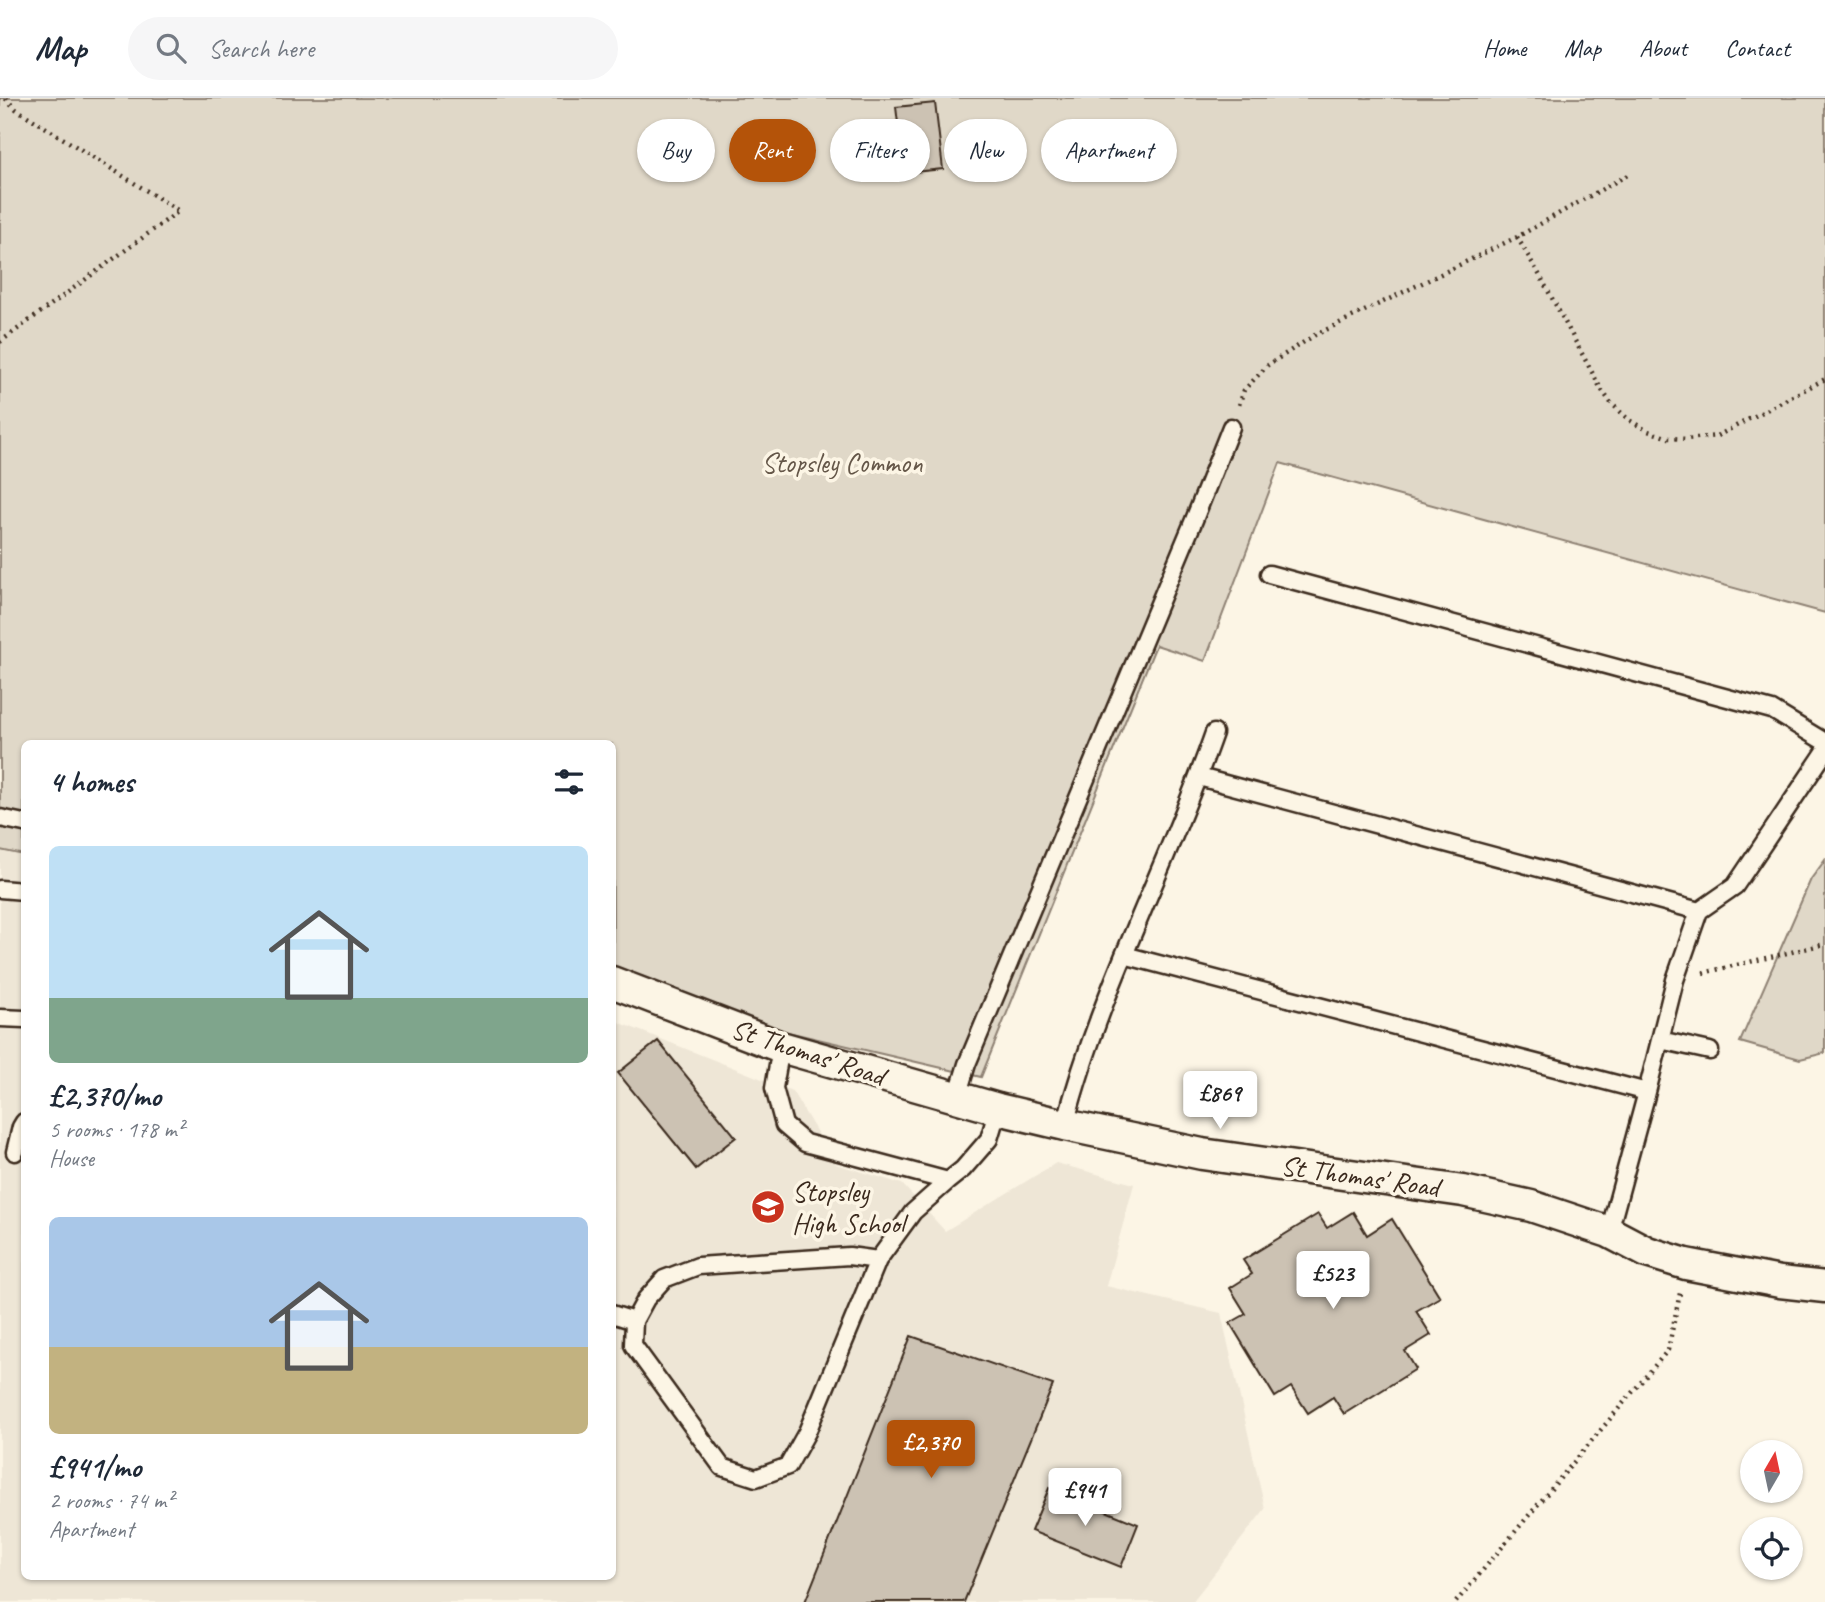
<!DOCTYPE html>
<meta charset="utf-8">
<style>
body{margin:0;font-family:Caveat,sans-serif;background:#f6f6f7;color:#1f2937;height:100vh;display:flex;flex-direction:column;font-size:26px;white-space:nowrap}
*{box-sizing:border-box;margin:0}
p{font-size:23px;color:#747a83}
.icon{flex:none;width:38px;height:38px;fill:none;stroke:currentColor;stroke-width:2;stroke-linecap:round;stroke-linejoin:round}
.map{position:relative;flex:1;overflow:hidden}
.details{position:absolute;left:21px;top:642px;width:595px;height:840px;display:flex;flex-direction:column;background:#fff;border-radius:10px;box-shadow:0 2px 5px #0004}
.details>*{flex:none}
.guide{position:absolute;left:637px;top:21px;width:665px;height:63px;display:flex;gap:14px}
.needle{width:46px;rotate:9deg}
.fabs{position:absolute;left:1740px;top:1342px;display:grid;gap:14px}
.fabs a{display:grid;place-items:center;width:63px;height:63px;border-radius:50%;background:#fff;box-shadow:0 2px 5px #0004;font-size:35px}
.price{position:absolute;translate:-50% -60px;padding:0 16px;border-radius:7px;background:#fff;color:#222;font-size:23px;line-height:46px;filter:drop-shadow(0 2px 4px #0008)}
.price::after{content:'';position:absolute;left:50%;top:42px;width:21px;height:16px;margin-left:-10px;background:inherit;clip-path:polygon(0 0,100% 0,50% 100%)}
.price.on{background:#b45309;color:#fff}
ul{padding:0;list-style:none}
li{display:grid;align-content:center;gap:14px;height:371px;padding:0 28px}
li span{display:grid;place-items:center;height:217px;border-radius:10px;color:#555}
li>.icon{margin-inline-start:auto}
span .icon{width:126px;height:126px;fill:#fffc;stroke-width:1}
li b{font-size:30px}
h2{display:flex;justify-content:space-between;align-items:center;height:84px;padding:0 28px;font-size:30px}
.pill{padding:0 24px;border-radius:32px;background:#fff;box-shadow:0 2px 5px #0004;font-size:24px;line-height:63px}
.pill.on{background:#b45309;color:#fff}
header{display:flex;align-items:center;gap:42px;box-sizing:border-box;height:98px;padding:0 35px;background:#fff;border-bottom:2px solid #e0e1e3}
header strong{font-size:33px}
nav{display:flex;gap:38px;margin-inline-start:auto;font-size:24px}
.search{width:490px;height:63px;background:#f6f6f7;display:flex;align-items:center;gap:18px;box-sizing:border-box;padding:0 24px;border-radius:38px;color:#747a83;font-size:26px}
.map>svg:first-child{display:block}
</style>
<header>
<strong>Map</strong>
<div class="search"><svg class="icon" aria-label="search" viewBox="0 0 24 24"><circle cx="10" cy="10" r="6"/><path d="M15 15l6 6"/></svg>Search here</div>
<nav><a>Home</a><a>Map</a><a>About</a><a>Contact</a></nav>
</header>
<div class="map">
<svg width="1825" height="1504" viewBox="0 0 1825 1504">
<rect width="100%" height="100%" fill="#fcf5e5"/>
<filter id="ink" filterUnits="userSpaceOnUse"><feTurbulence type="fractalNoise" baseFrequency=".0143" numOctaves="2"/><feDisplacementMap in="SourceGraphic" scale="14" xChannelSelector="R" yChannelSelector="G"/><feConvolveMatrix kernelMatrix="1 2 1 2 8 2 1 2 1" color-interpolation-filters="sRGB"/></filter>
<g filter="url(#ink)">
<!-- built -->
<path fill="#eee6d6" d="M0 752 24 757V1479H612L613 922 792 993 836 1066 902 1086 945 1133 1056 1065 1134 1086 1106 1188 1221 1215 1265 1411 1192 1504H0Z"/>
<!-- green -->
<path fill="#e0d8c8" stroke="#8e8173" stroke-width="2" d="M0 0H1825V515L1280 365 1205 563 1156 547 981 979 779 932 613 873 612 646H24V757L0 752Z
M1825 762V955L1800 961 1740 944 1811 781Z"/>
<!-- building -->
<path fill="#ccc2b3" stroke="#3b2a1e" stroke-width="2" d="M935 5 943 71 904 75 896 9Z
M658 943 736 1039 696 1071 618 975Z
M1353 1114 1367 1137 1392 1121 1440 1199 1416 1213 1431 1237 1405 1253 1416 1271 1344 1316 1333 1299 1308 1315 1291 1289 1275 1299 1230 1225 1246 1216 1230 1190 1252 1176 1243 1162 1318 1116 1327 1130Z
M911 1238 1053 1287 964 1504H805Z
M1049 1390 1138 1426 1121 1469 1031 1433Z"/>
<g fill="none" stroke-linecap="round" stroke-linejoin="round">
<!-- service casing -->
<g stroke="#3b2a1e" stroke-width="21">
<path id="service" d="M1269 476 1772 612 1825 644
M1199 679 1699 813
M0 720 24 725
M0 791 24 793
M1124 857 1647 994
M0 920 24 921
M1660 942 1710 953
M781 949 774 990 784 1027 805 1045 948 1083 963 1071 989 1041 998 1011
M957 999 967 966 1194 422 1231 329
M1065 1027C1100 891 1168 767 1214 635
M15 1054 21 1029 24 1024
M1609 1134 1647 994 1675 882 1699 813 1735 788 1825 654
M849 1158 878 1162 807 1334 788 1368 756 1380 722 1369 633 1247 634 1223 646 1201 664 1181 698 1168Z
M878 1162 913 1114 948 1083
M612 1216 634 1223"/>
</g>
<!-- minor casing -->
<g stroke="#3b2a1e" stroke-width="35">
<path id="minor" d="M612 884 781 949 998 1011 1065 1027 1202 1056 1463 1093 1531 1108 1609 1134 1647 1154 1686 1166 1780 1184 1825 1189"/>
</g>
<!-- path -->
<path stroke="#3b2a1e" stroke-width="4.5" stroke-dasharray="2 5" stroke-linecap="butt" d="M1517 139 1539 176 1601 291 1611 305 1629 322 1648 333 1669 340 1687 341 1717 338 1825 281
M0 244 179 113 16 11 5 0
M1239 307 1244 292 1268 267 1315 237 1517 139 1631 75
M1703 875 1825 846
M1456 1504 1668 1252 1680 1195"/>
<!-- service -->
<use href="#service" stroke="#fcf5e5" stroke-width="16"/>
<!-- minor -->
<use href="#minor" stroke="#fcf5e5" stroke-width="30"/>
</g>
</g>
<!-- icons -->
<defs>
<g id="school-disc" transform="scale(1.75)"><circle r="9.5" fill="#c8321e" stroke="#fcf5e5"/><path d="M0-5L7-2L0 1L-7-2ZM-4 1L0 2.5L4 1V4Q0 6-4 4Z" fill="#fff"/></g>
</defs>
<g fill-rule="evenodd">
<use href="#school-disc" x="768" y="1109"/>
</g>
<g text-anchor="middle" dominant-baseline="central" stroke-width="7" stroke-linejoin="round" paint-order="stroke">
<!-- park labels -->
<g font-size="28" fill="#645648" stroke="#fcf5e5">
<text x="842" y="364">Stopsley Common</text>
</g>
<!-- street labels -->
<g font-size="28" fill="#3b2a1e" stroke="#fcf5e5">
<text transform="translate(808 954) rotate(18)">St Thomas' Road</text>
<text transform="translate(1360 1078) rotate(8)">St Thomas' Road</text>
</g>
<!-- poi labels -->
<g font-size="28" fill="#3b2a1e" stroke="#fcf5e5" text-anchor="start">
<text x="792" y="1093">Stopsley<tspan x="792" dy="32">High School</tspan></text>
</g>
</g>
</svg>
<div class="fabs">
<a><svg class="needle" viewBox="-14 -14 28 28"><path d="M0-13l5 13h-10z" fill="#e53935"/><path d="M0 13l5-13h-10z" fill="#747a83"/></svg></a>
<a><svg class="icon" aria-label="locate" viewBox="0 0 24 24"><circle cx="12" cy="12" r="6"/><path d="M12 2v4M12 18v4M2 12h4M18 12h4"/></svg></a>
</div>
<b class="price" style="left:1220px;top:1033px">£869</b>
<b class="price" style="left:1333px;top:1213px">£523</b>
<b class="price on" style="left:931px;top:1382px">£2,370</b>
<b class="price" style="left:1085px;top:1430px">£941</b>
<div class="guide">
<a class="pill">Buy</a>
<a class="pill on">Rent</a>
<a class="pill">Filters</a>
<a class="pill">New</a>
<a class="pill">Apartment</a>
</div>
<section class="details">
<h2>4 homes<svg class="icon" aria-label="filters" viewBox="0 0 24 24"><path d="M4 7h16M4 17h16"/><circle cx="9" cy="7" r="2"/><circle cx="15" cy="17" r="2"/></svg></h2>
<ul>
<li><span style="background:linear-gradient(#bfe0f5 70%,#7fa58c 0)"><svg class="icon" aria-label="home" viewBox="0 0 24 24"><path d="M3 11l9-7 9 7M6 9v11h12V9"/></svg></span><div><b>£2,370/mo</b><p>5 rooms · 178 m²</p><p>House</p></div></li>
<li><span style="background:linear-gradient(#a9c7e8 60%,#c2b280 0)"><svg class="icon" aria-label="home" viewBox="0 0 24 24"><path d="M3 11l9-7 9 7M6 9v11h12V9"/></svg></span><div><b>£941/mo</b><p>2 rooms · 74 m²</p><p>Apartment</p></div></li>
</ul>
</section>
</div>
